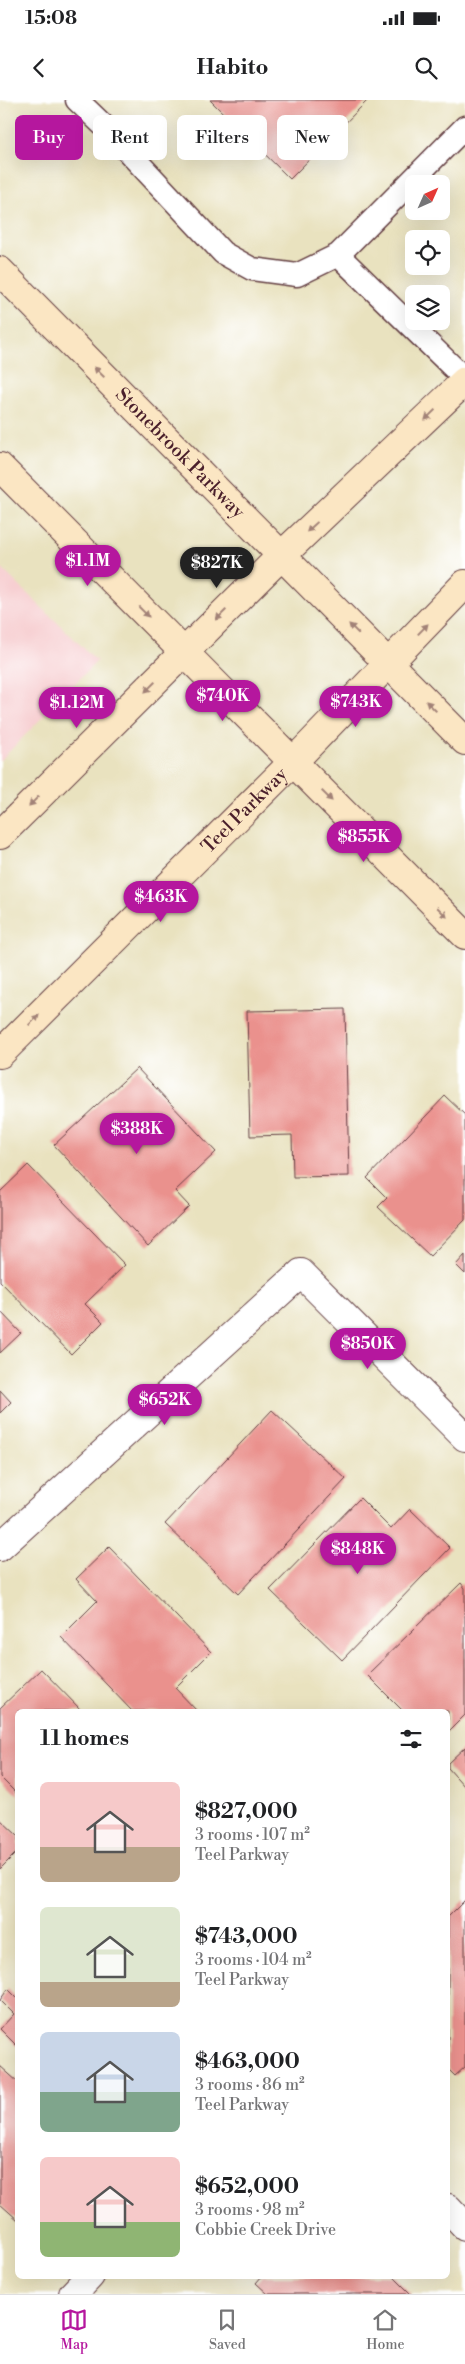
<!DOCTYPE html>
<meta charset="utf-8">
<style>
body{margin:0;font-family:"Libre Bodoni",serif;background:#f2f2f2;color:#202124;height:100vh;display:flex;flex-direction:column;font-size:19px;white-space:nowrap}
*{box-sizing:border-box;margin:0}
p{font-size:16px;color:#757577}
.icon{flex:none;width:28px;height:28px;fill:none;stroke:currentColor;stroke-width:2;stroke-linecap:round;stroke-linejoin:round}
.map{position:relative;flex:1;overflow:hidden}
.panel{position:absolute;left:15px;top:1609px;width:435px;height:570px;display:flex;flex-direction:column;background:#fff;border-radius:8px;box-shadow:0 5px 20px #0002}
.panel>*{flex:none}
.hud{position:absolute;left:15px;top:15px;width:435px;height:45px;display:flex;gap:10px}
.needle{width:32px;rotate:45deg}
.tools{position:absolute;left:405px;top:75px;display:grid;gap:10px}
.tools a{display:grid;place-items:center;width:45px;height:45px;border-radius:8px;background:#fff;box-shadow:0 5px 20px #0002;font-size:25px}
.price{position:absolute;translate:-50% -42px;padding:0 11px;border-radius:18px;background:#b5179e;color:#fff;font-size:16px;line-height:32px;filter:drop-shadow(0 1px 2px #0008)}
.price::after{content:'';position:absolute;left:50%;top:30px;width:15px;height:11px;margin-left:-8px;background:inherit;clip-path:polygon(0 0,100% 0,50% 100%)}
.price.active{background:#222;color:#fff}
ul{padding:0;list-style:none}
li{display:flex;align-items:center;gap:15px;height:125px;padding:0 25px}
li span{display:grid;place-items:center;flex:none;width:140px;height:100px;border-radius:8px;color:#555}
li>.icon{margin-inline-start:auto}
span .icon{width:60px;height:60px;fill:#fffc;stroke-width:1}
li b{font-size:21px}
h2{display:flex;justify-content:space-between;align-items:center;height:60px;padding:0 25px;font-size:21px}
.tag{padding:0 18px;border-radius:8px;background:#fff;box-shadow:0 5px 20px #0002;font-size:18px;line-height:45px}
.tag.active{background:#b5179e;color:#fff}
.status{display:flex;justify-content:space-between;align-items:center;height:35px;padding:0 25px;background:#fff;direction:ltr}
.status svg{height:14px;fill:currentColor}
header{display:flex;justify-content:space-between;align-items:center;height:65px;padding:0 25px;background:#fff;font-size:22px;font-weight:800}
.dock{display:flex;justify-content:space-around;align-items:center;height:70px;border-top:1px solid #e0e0e0;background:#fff;font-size:14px;color:#757577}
.dock a{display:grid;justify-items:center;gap:2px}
.dock .active{color:#b5179e}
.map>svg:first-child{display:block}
</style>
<div class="status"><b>15:08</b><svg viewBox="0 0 49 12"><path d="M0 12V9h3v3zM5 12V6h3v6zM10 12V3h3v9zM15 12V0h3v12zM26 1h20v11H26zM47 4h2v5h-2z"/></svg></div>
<header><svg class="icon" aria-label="back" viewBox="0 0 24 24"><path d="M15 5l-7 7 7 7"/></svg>Habito<svg class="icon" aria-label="search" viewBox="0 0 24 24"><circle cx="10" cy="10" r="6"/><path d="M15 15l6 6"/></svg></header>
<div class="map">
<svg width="465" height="2194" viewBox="0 0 465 2194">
<rect width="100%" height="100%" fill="#fff"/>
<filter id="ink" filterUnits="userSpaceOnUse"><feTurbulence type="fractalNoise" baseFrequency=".02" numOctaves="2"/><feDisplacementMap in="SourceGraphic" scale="10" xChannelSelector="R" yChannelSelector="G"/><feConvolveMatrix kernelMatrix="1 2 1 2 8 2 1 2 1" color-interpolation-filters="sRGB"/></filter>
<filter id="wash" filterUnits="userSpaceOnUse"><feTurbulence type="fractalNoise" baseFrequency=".0096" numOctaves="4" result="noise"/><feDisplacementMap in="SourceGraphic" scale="20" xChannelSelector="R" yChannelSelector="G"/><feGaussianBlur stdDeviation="1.12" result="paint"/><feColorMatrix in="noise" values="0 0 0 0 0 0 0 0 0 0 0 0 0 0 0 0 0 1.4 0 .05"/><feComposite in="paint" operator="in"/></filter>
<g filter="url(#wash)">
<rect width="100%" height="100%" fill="#e9e2bf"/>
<!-- built -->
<path fill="#f7cfd1" d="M0 467 97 561 0 661Z"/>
<g id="blocks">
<!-- building -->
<path fill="#ea918d" d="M210 0H368L290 79Z
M345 909 349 1076 293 1077 292 1035 250 1036 247 911Z
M137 968 216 1052 175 1091 189 1106 148 1146 54 1045Z
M445 996 465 1015V1120L430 1156 378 1107 387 1098 367 1078Z
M28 1065 125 1165 85 1204 103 1222 71 1254 0 1181V1092Z
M465 1155V1174L456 1165Z
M0 1211 21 1233 0 1253Z
M0 1290 11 1302 0 1313Z
M272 1310 346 1379 238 1494 165 1424Z
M360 1398 391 1429 410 1409 450 1448 342 1560 270 1490Z
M109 1447 211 1552 175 1588 197 1611H132L61 1537 97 1501 76 1479Z
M461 1483 465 1488V1615L448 1632V1611H403L367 1575Z
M41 1569 82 1611H18V1695L0 1677V1608Z
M465 1647V1687L448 1668V1663Z
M0 1719 18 1736V1751L0 1769Z
M465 1800V1967L455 1976 448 1969V1817Z
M8 1889 18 1899V1947L0 1929 14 1914 0 1900Z
M0 1966 18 1982V2120L0 2104Z
M262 2176H393L411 2194H268L256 2183Z"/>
</g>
</g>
<g filter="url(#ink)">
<use href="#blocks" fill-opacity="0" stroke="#623c41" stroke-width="1"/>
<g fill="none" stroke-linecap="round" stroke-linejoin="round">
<!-- lane casing -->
<g stroke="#623c41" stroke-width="25">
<path id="lane" d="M77 0 103 25 223 153 252 169 297 175 338 155 465 27
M338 155 465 279"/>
</g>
<!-- street casing -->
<g stroke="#623c41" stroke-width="30">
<path id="street" d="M0 1447 301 1173 465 1337
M448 2108 465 2126
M73 2194 90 2176"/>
</g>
<!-- secondary casing -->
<g stroke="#623c41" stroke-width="30">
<g id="secondary">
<path id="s1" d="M0 171 465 641"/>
<path d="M0 367 465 835"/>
<path d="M0 735 281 456 465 281"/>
<path id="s2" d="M0 954 293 662 465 484"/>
</g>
</g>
<!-- lane -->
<use href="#lane" stroke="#fff" stroke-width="22"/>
<!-- street -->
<use href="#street" stroke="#fff" stroke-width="28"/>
<!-- secondary -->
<use href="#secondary" stroke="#fbe6c3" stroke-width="28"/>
</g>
<!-- one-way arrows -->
<defs><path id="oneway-solid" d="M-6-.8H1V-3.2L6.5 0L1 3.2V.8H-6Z" transform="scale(1.25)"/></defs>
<g fill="#a28277">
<use href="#oneway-solid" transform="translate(99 272) rotate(-135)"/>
<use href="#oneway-solid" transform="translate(430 315) rotate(136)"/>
<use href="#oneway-solid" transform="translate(312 427) rotate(137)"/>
<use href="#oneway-solid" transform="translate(144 512) rotate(45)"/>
<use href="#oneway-solid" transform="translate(221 515) rotate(135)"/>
<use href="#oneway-solid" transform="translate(354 529) rotate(-135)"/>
<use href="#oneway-solid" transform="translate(423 529) rotate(-46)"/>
<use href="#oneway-solid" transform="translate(150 587) rotate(135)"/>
<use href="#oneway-solid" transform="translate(431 606) rotate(-135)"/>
<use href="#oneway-solid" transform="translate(327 696) rotate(45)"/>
<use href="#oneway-solid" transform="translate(34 701) rotate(135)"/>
<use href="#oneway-solid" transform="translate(442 812) rotate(45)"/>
<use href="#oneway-solid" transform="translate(34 920) rotate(-45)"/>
</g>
</g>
<g text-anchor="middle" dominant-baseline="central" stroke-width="4" stroke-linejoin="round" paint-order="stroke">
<!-- street labels -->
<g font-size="19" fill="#4a1f2b" stroke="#fff">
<text stroke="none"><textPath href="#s1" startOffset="256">Stonebrook Parkway</textPath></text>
<text stroke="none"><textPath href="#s2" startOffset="345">Teel Parkway</textPath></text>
</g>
</g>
</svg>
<div class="tools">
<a><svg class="needle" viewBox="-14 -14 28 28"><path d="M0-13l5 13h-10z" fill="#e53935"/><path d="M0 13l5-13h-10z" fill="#757577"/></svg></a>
<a><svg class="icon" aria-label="locate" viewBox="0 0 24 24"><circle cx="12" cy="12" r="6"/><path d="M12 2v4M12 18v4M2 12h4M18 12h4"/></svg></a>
<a><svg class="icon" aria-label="layers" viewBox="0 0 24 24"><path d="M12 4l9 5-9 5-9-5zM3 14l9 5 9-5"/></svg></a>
</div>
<b class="price" style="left:88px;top:487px">$1.1M</b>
<b class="price active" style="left:217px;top:489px">$827K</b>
<b class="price" style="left:223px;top:622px">$740K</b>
<b class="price" style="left:356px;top:628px">$743K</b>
<b class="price" style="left:77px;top:629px">$1.12M</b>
<b class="price" style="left:364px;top:763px">$855K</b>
<b class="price" style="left:161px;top:823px">$463K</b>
<b class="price" style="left:137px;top:1055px">$388K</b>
<b class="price" style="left:368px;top:1270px">$850K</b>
<b class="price" style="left:165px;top:1326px">$652K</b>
<b class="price" style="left:358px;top:1475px">$848K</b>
<div class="hud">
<a class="tag active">Buy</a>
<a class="tag">Rent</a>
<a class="tag">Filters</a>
<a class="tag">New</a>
</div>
<section class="panel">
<h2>11 homes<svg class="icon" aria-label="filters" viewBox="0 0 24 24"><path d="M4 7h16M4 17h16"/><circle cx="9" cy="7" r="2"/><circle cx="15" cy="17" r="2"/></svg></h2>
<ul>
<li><span style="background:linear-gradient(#f6c9c9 65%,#b9a48a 0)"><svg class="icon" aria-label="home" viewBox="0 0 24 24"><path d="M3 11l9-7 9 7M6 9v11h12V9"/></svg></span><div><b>$827,000</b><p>3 rooms · 107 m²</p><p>Teel Parkway</p></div></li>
<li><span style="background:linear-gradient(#dfe7d0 75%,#b9a48a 0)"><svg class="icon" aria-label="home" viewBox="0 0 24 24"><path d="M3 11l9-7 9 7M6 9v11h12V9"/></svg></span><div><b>$743,000</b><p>3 rooms · 104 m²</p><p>Teel Parkway</p></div></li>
<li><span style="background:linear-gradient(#c9d6e8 60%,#7fa58c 0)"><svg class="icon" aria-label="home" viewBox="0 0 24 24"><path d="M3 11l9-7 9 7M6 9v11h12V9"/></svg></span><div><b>$463,000</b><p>3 rooms · 86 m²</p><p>Teel Parkway</p></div></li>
<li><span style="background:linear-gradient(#f6c9c9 65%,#8fb573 0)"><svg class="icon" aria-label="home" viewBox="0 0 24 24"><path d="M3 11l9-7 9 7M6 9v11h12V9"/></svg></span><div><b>$652,000</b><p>3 rooms · 98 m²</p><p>Cobbie Creek Drive</p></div></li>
</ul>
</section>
</div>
<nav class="dock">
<a class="active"><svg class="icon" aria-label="map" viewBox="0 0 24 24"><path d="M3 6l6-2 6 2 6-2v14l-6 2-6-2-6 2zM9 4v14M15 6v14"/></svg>Map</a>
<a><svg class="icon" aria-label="saved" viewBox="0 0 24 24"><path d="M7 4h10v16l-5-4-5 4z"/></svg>Saved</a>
<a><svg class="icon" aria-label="home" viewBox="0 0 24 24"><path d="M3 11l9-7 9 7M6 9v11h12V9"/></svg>Home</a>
</nav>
